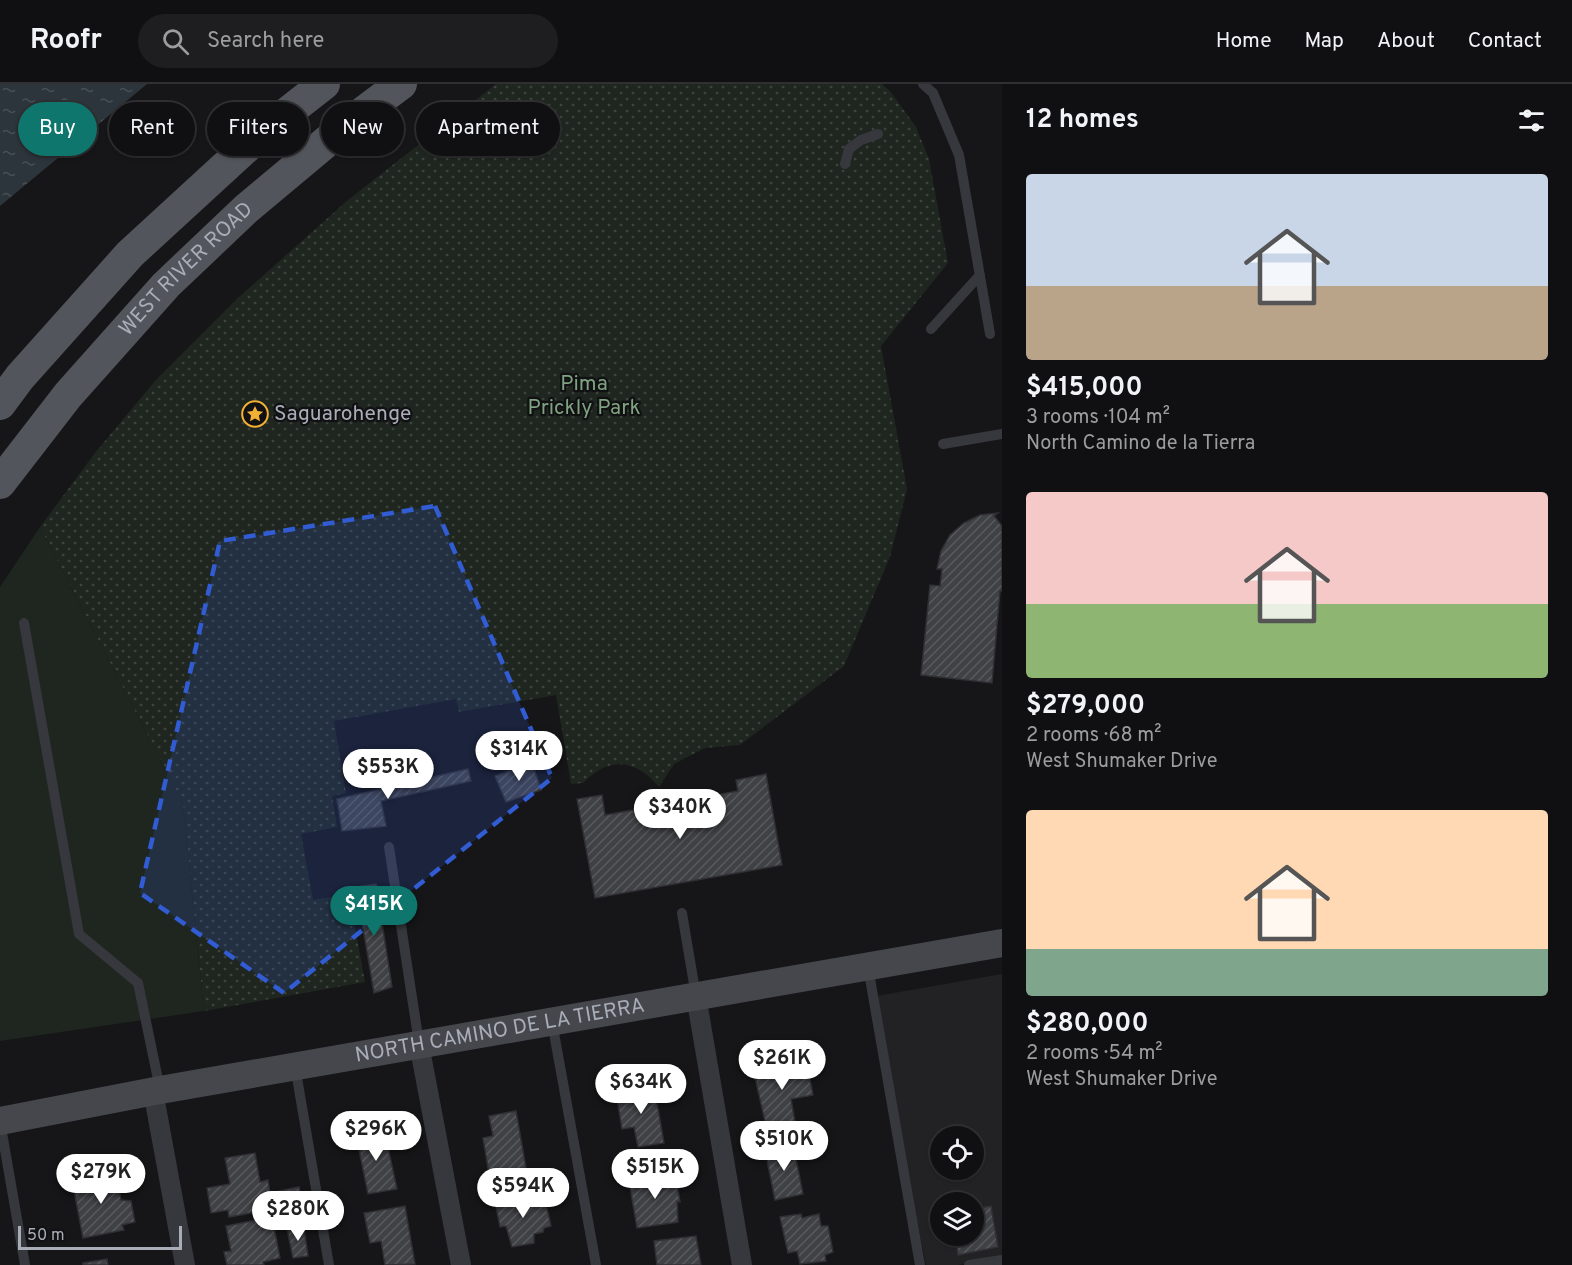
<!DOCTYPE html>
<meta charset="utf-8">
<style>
body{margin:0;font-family:Overpass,sans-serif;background:#1e1e20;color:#f1f3f6;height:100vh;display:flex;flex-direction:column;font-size:22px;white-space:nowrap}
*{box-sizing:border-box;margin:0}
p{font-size:20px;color:#9c9d9f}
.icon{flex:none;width:33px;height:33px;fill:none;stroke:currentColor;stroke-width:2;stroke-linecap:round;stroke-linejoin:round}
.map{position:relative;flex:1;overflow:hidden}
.side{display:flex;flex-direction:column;background:#101012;width:570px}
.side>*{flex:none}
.banner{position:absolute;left:18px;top:18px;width:570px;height:54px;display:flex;gap:12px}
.tools{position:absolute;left:930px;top:1042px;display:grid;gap:12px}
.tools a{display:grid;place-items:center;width:54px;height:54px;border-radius:50%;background:#101012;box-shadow:0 2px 4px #0004,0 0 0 2px #303032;font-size:30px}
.scale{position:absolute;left:18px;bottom:15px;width:164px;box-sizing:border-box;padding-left:6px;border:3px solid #a8adb8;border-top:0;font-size:16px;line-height:21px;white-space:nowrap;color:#a8adb8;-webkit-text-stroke:4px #111113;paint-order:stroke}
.price{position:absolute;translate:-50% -51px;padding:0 14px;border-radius:21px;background:#fff;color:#222;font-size:20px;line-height:39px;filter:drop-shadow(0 2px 3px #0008)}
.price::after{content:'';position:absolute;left:50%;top:36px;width:18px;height:14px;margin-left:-9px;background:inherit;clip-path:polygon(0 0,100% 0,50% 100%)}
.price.current{background:#0f766e;color:#fff}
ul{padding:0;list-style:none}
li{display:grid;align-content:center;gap:12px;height:318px;padding:0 24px}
li span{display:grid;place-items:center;height:186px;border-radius:6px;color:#555}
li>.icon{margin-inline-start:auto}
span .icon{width:108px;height:108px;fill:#fffc;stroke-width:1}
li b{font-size:26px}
h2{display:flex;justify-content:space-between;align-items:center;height:72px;padding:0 24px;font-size:26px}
.pill{padding:0 21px;border-radius:27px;background:#101012;box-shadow:0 2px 4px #0004,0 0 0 2px #303032;font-size:21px;line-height:54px}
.pill.current{background:#0f766e;color:#fff}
header{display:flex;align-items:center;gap:36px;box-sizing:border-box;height:84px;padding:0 30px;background:#101012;border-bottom:2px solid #303032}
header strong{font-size:28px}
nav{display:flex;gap:33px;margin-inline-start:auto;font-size:21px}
.search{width:420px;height:54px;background:#1e1e20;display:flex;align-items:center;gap:15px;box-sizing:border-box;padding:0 21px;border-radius:33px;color:#9c9d9f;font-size:22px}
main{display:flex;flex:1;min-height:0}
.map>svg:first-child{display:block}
</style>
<header>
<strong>Roofr</strong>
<div class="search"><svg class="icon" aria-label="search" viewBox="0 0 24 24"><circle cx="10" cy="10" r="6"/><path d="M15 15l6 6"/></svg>Search here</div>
<nav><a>Home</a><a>Map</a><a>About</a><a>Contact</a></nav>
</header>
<main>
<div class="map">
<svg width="1002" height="1181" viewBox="0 0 1002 1181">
<defs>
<pattern id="park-dots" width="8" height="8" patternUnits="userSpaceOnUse" patternTransform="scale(1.5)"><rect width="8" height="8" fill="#1e261f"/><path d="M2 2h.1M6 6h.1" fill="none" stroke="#3c433d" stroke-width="1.8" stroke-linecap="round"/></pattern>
<pattern id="water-ripples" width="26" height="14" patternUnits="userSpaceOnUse" patternTransform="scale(1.5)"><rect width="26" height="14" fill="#2c353c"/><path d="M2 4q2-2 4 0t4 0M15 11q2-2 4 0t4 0" fill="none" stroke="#485056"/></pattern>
<pattern id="building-hatch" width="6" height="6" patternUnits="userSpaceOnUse" patternTransform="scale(1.5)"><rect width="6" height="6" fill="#404145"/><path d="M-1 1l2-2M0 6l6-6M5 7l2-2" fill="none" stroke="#595a5e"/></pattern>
</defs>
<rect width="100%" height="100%" fill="#161618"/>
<!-- built -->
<path fill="#222225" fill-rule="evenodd" d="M1002 890V1173L958 1181H926L871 913ZM940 1053H974V1086H940ZM940 1119H974V1152H940Z"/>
<!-- park -->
<path fill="url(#park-dots)" d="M496 0H882L890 7 916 43 929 75 948 179 881 262 907 405 890 473 844 582 740 661 705 664 674 680 659 703C636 675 609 672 583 699L571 700 556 611 459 628 456 615 334 637 346 709 332 712 337 743 301 750 313 816 349 810 365 898 204 927 183 720 40 443 95 369 155 297 239 213 348 116Z"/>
<!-- garden -->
<path fill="#1e261f" d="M40 443 183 720 204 927 0 957V503Z"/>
<!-- water -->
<path fill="url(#water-ripples)" d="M0 0H147L0 122Z"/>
<!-- building -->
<path fill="url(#building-hatch)" stroke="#303034" stroke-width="1.5" d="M998 429 994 432 1002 442V507H1000L992 599 921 591 930 501 940 502 942 485H937L941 467 950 451 964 439 980 431Z
M532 678 541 706 506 718 495 692Z
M468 685 471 697 381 717 386 742 342 747 337 715Z
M766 690 782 781 595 814 577 715 602 711 605 731 738 707 736 696Z
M376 800 392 903 374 909 356 803Z
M807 980 813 1011 791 1015 795 1038 766 1042 753 985Z
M654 1002 664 1059 638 1063 634 1043 622 1045 616 1009Z
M516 1027 526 1084 489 1090 483 1054 493 1052 489 1032Z
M384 1045 397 1105 368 1110 356 1051Z
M793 1060 803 1110 775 1116 765 1066Z
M255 1069 260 1098 268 1096 271 1116 264 1117 266 1126 229 1133 228 1126 211 1129 207 1104 230 1100 225 1074Z
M116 1088 121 1116 131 1117 135 1138 122 1141 124 1146 83 1154 72 1096Z
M675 1089 680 1118 677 1117 678 1138 637 1144 629 1097Z
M299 1103 304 1125 285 1127 279 1107Z
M544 1111 551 1142 544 1144 543 1148 534 1150V1159L512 1163 506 1142 500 1143 495 1118Z
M405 1122 415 1180 385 1181 381 1157 370 1159 364 1129Z
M991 1122 998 1163 958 1171 955 1152H974V1125Z
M801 1130 802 1134 819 1130 821 1142H828L833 1168 825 1171 826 1177 800 1180 797 1167 788 1169 780 1133Z
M272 1133 280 1174 263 1178 264 1181H227L224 1168 231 1167 226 1142Z
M304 1144 308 1172 293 1174 287 1145Z
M696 1152 701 1181H657L654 1157Z
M107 1175 108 1181H83V1179Z"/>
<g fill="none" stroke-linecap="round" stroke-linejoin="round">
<!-- lane -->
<path stroke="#37383d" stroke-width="10" d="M923 0 933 9 959 71 990 250
M845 80 849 65 861 56 878 50
M931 245 980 191
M943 360 1002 350
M24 539 79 850 138 899 160 1005
M389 763 419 959
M682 829 696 912
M868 883 920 1181
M552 938 596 1181
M295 982 329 1181
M0 1037 25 1181
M969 1181 1002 1176"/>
<!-- street -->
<path stroke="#37383d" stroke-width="20" d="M696 912 742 1181
M419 960 461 1181
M153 1007 185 1181"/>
<!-- secondary -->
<path stroke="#45474d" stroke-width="28" id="s1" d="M0 1037 160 1006 1002 859"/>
<!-- primary -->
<g stroke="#53555c" stroke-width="32">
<path d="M0 320 20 293 130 170 264 47 324 0"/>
<path id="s2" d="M0 399 68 311 166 201 246 125 350 38 401 0"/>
</g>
</g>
<!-- marked area -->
<path fill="#325cd3" fill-opacity="0.2" stroke="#325cd3" stroke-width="4.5" stroke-dasharray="12 8" stroke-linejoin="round" d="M435 422 552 694 284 909 140 809 220 457Z"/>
<!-- icons -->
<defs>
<g id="sight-ring" transform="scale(1.35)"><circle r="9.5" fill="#111113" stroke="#f2b134" stroke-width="1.5"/><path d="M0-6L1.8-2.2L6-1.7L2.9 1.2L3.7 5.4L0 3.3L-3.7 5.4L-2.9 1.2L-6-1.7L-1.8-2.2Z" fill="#f2b134"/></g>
</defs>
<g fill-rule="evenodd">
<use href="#sight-ring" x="255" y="330"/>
</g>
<g text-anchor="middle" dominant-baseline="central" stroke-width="4.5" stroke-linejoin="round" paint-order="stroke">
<!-- street labels -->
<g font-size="21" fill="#a8adb8" stroke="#111113">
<text stroke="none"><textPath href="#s2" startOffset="284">WEST RIVER ROAD</textPath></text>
<text stroke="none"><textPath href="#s1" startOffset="508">NORTH CAMINO DE LA TIERRA</textPath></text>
</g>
<!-- park labels -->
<g font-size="21" fill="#7fa381" stroke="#111113">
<text x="584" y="300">Pima<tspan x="584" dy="24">Prickly Park</tspan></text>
</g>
<!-- poi labels -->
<g font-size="21" fill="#a8adb8" stroke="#111113" text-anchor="start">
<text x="274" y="330">Saguarohenge</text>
</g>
</g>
</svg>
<div class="tools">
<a><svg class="icon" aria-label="locate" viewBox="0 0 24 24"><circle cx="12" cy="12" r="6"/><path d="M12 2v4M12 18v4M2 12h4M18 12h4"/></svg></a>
<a><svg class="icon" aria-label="layers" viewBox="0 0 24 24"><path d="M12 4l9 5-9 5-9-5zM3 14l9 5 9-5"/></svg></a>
</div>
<div class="scale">50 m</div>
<b class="price" style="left:519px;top:698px">$314K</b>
<b class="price" style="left:388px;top:716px">$553K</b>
<b class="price" style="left:680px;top:756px">$340K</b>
<b class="price current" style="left:374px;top:853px">$415K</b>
<b class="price" style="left:782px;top:1007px">$261K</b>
<b class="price" style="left:641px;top:1031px">$634K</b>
<b class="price" style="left:376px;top:1078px">$296K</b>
<b class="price" style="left:784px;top:1088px">$510K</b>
<b class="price" style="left:655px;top:1116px">$515K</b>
<b class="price" style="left:101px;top:1121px">$279K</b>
<b class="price" style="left:523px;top:1135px">$594K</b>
<b class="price" style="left:298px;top:1158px">$280K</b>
<div class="banner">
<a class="pill current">Buy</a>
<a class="pill">Rent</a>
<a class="pill">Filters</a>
<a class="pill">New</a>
<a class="pill">Apartment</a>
</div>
</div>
<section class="side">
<h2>12 homes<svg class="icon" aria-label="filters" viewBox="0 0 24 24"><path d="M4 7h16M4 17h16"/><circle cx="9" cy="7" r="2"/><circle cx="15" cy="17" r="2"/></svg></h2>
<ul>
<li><span style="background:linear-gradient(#c9d6e8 60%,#b9a48a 0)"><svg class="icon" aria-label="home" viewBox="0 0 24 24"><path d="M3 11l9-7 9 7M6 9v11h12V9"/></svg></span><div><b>$415,000</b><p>3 rooms · 104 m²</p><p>North Camino de la Tierra</p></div></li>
<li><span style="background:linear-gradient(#f6c9c9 60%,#8fb573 0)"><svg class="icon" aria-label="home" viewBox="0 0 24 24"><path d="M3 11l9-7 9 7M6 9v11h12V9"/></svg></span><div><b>$279,000</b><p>2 rooms · 68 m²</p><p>West Shumaker Drive</p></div></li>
<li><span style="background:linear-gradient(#ffd9b3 75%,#7fa58c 0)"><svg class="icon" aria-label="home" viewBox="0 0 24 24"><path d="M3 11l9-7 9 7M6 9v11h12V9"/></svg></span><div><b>$280,000</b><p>2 rooms · 54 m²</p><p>West Shumaker Drive</p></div></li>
</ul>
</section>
</main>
